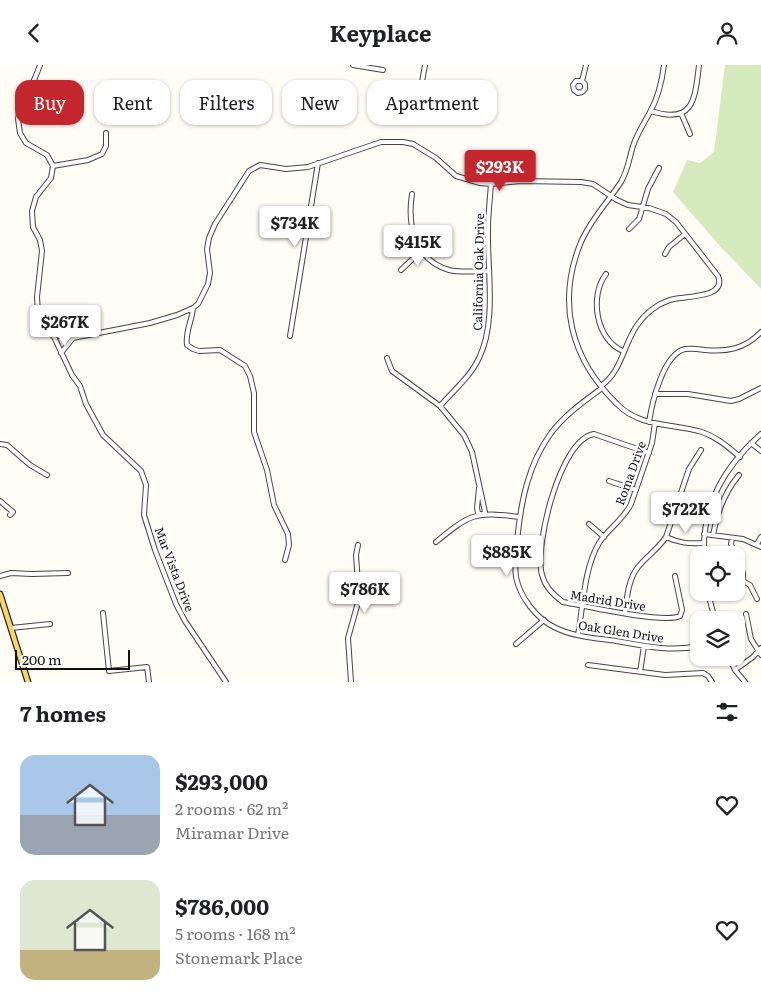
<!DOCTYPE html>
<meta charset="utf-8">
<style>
body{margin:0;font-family:Literata,serif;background:#f6f6f6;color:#202124;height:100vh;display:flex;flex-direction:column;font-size:19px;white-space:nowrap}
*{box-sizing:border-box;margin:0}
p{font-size:16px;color:#757577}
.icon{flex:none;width:28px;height:28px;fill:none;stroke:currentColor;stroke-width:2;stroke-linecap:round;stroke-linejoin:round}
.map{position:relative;height:617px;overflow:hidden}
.details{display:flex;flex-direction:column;background:#fff;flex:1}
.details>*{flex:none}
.banner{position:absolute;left:15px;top:15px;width:500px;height:45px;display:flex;gap:10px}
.fabs{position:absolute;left:690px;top:481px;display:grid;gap:10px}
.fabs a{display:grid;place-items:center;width:55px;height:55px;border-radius:10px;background:#fff;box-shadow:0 1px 4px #0004;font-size:25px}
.scale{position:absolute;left:15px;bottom:12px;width:115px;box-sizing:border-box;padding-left:5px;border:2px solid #111;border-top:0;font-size:14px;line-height:18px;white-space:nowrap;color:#111;-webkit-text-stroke:4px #fff;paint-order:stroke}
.price{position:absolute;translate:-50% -42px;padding:0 11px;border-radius:5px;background:#fff;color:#222;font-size:16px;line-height:32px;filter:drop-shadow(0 1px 2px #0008)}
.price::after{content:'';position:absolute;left:50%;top:30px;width:15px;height:11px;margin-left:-8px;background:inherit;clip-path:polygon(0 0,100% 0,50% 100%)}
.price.current{background:#c4262e;color:#fff}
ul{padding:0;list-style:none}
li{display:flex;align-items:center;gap:15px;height:125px;padding:0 20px}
li span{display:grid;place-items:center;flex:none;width:140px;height:100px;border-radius:15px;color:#555}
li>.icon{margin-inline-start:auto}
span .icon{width:60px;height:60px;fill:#fffc;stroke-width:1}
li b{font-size:21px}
h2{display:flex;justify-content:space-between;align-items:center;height:60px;padding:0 20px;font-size:21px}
.tag{padding:0 18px;border-radius:15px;background:#fff;box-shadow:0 1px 4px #0004;font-size:18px;line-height:45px}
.tag.current{background:#c4262e;color:#fff}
header{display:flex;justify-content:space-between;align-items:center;height:65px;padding:0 20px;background:#fff;font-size:22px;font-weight:700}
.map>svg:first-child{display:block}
</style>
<header><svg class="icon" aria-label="back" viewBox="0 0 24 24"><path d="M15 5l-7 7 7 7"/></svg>Keyplace<svg class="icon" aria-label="person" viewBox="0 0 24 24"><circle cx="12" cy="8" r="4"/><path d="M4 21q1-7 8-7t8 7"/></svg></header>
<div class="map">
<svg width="761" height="617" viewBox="0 0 761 617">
<rect width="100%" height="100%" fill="#fffdf5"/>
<!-- green -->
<path fill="#d5ebbd" d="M725 0H761V224L719 180 673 127 687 95 700 98 714 87Z"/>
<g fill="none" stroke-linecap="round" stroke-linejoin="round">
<!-- minor casing -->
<g stroke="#444" stroke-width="6">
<path id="minor" d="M40 0 35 13 20 42 18 54 20 68 26 78 47 90 53 101 51 113 36 132 32 146 33 162 40 175 42 186 37 232 38 248 42 256 54 272 72 310 80 321 86 339 103 370 141 406 146 420 144 450 155 485 176 539 185 556 226 617
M353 0 383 5
M664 0C662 16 658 33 650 47 644 58 637 69 633 81 629 94 628 105 621 117 608 137 591 154 581 177 556 238 571 294 617 339 640 363 673 358 702 367 717 372 728 382 740 392
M582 16H576L573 20 574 25 578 28 582 27 585 24V19L582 16 586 0
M420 28 425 0
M651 46C694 60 695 34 699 0
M681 48 690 69
M53 101 88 95 102 89 106 81V68
M412 129C407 161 415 195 449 205 461 208 476 206 488 206
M629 164 639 154 648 124 659 103
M665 189 669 182 685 169
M401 205 422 185
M606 209C589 231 596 275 623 286
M193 243C192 256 185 267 187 280L193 284 199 286 220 285 245 301 250 311 254 328V367L267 405 274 440 288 469 289 480 285 495
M52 269 68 273 74 272
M290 271 318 98
M61 288 73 273 150 258 177 250 193 243 198 239 208 219 210 208 207 184 209 173 215 159 249 106 260 100 286 104 308 102 381 77H403L413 79 436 93 456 111 480 118 491 119 521 116 581 117 593 119 617 135 628 140 649 143 666 149 676 157 718 211C727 233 687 231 674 234 669 235 662 238 657 241 621 264 629 301 601 321
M387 293 392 306 440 341 464 370 472 387 485 447 482 450 478 448 477 443 479 423
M602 323C583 337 563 351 549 371 529 400 522 432 518 467 516 482 514 497 516 512 520 532 536 553 554 562 573 572 596 573 616 576 644 581 671 587 699 581
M655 329H688L731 336 739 334 761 323
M440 341C453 326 471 311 479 293 497 256 487 205 488 165 488 149 490 134 491 119
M649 357C652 338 663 289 685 284 691 283 698 284 705 285 727 287 745 284 761 267
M751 378 761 386
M0 379 7 380 30 400 47 410
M649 388 594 369C560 374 534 482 542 510 545 522 553 530 563 537 584 541 665 559 680 551L682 545 675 511
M609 416 636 425
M0 436 13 447 10 450
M589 459 604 472
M704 469 743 474 761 482
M713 470C717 447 724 428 739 410
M666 472C679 478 689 479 703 478
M732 473 731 479 735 490
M436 477C470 449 475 446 519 452
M757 479 761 472
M704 490C702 440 724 402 761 369
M736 492C741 503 749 513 736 520
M0 511 11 508 32 509 68 508
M743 516 750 520 757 534
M708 528 715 555
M103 548 109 606 147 602 149 617
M625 548C627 532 628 515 638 502 647 491 658 484 666 472L689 404 701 385
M746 549 751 574 761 590
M11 563 50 559
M578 570C583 542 584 503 599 478 608 464 623 455 631 439L652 378 655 358
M516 579 544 555
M729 592 735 605 745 617
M588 600 665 610 703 608 708 611 712 617
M735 605 753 592 761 583
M640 607 644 581
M351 617 348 573 359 534 356 490 358 480"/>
</g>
<!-- major casing -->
<g stroke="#222" stroke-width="7">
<path id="major" d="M0 529 28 617"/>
</g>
<!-- minor -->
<use href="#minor" stroke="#fff" stroke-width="4"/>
<!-- major -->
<use href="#major" stroke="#f9d66b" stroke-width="4.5"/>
</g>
<g text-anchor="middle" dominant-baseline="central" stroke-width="5" stroke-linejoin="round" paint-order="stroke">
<!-- street labels -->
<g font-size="12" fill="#111" stroke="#fff">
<text transform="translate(478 207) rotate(-89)">California Oak Drive</text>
<text transform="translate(630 408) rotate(-70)">Roma Drive</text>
<text transform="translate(175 504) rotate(69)">Mar Vista Drive</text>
<text transform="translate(608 535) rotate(9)">Madrid Drive</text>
<text transform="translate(621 566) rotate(9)">Oak Glen Drive</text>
</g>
</g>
</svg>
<div class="fabs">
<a><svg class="icon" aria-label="locate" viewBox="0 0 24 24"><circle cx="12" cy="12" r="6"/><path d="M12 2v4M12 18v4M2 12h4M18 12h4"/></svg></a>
<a><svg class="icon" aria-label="layers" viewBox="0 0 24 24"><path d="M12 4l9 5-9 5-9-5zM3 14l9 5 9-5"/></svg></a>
</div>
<div class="scale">200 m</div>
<b class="price current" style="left:500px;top:127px">$293K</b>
<b class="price" style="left:295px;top:183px">$734K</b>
<b class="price" style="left:418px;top:202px">$415K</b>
<b class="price" style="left:65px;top:282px">$267K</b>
<b class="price" style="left:686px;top:469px">$722K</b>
<b class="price" style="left:507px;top:512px">$885K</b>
<b class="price" style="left:365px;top:549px">$786K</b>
<div class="banner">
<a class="tag current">Buy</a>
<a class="tag">Rent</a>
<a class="tag">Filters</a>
<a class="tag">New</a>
<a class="tag">Apartment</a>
</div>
</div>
<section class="details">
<h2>7 homes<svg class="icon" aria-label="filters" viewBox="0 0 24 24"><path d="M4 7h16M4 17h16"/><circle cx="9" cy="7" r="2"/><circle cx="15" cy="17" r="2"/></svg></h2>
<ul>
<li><span style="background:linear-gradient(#a9c7e8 60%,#9aa5b1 0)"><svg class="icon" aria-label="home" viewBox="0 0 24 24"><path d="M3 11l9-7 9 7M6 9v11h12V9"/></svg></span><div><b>$293,000</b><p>2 rooms · 62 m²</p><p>Miramar Drive</p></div><svg class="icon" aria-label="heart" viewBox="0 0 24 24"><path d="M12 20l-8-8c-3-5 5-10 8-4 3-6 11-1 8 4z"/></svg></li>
<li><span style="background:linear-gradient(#dfe7d0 70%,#c2b280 0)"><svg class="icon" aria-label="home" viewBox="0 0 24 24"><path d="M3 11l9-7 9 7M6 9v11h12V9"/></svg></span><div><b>$786,000</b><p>5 rooms · 168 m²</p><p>Stonemark Place</p></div><svg class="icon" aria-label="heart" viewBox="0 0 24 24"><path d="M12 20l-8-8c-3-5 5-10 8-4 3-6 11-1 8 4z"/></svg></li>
</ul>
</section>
